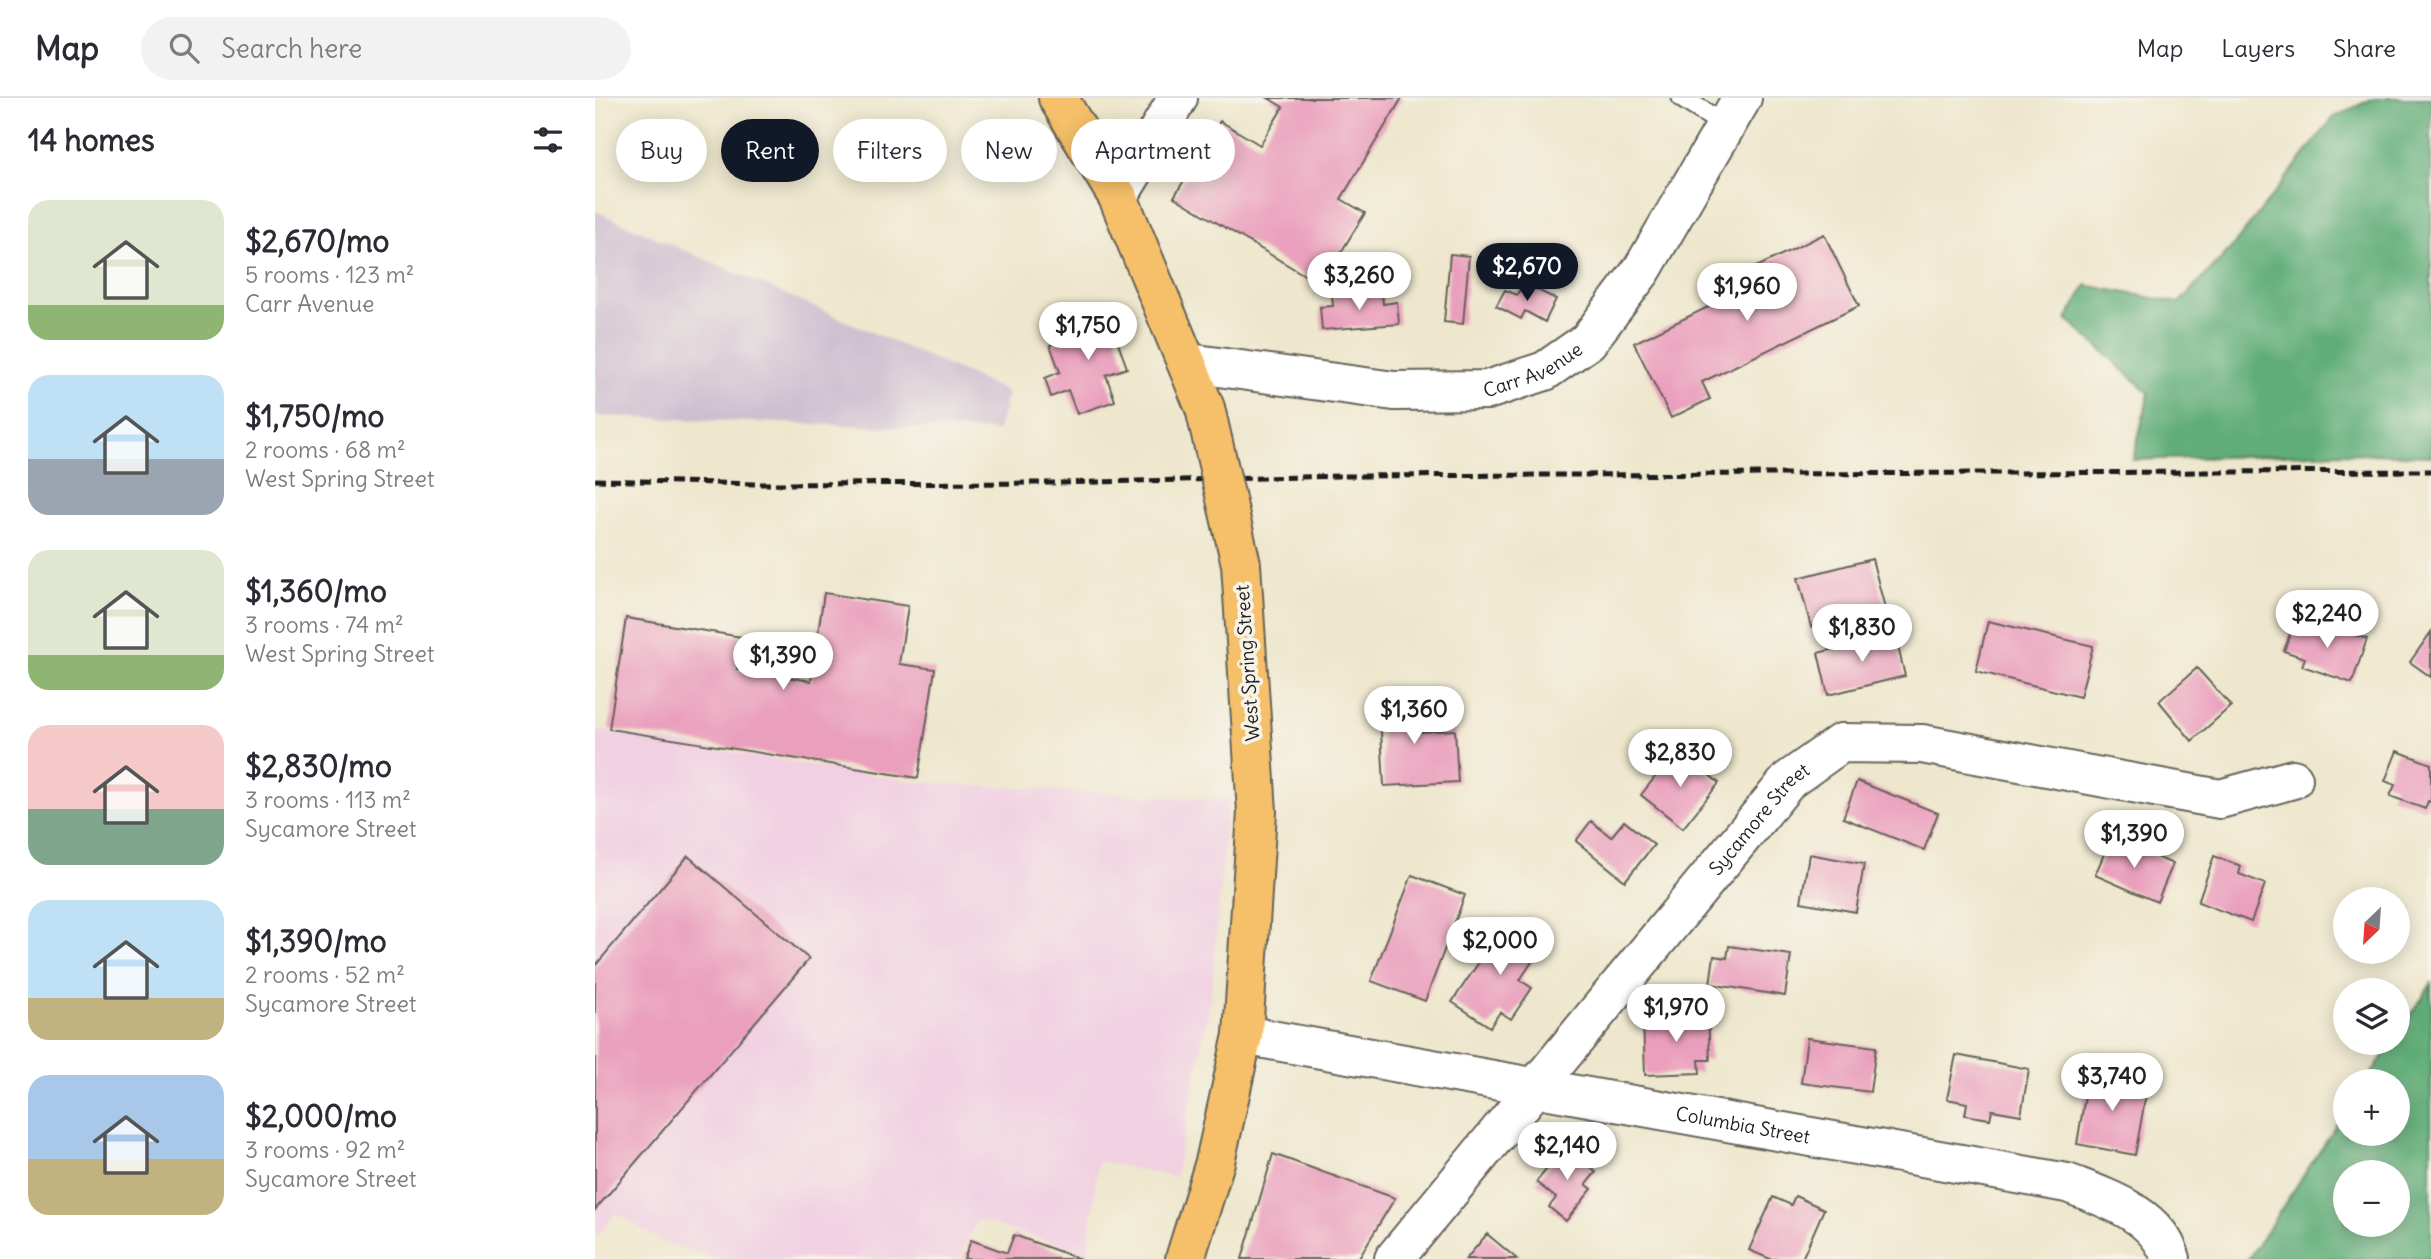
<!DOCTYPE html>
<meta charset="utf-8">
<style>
body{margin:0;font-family:Delius,sans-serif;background:#f2f2f3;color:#2b2b33;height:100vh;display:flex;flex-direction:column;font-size:26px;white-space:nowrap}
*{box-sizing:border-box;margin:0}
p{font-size:23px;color:#7c7c81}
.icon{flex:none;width:38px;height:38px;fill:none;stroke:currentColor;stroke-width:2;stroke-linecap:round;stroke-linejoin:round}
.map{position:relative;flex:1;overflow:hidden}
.sheet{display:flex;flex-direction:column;background:#fff;width:595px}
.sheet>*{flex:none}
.hud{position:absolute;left:21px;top:21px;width:665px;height:63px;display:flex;gap:14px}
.needle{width:46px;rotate:205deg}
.controls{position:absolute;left:1738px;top:789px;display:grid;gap:14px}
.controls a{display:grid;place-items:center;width:77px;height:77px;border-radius:50%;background:#fff;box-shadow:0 4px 18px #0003;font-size:35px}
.price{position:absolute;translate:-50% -60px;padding:0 16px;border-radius:24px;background:#fff;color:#222;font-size:23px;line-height:46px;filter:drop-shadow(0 2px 4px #0008)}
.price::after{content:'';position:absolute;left:50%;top:42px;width:21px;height:16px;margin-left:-10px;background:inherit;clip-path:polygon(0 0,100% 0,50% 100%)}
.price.selected{background:#111827;color:#fff}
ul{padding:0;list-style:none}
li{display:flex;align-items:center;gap:21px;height:175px;padding:0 28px}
li span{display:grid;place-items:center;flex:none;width:196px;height:140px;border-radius:21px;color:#555}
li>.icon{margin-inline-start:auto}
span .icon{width:84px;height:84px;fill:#fffc;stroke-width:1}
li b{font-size:30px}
h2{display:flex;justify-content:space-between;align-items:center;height:84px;padding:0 28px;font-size:30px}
.tag{padding:0 24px;border-radius:32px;background:#fff;box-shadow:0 4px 18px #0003;font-size:24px;line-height:63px}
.tag.selected{background:#111827;color:#fff}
header{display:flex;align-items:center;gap:42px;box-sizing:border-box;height:98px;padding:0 35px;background:#fff;border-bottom:2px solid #e1e1e2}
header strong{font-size:33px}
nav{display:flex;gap:38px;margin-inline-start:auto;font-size:24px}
.search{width:490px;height:63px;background:#f2f2f3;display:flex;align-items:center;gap:18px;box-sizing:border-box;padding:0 24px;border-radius:38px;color:#7c7c81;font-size:26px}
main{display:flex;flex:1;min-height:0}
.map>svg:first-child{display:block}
</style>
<header>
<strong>Map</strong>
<div class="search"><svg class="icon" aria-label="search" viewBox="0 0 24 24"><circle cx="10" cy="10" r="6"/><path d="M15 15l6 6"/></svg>Search here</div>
<nav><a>Map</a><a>Layers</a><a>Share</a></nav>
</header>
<main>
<section class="sheet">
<h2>14 homes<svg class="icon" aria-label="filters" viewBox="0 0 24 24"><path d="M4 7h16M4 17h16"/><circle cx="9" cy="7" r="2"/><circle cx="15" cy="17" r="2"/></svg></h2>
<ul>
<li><span style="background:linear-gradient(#dfe7d0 75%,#8fb573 0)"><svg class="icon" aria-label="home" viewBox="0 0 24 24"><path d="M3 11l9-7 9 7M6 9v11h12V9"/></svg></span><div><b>$2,670/mo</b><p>5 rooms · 123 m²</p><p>Carr Avenue</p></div></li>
<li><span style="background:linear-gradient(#bfe0f5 60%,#9aa5b1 0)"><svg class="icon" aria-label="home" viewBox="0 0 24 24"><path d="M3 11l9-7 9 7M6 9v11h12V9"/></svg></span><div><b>$1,750/mo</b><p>2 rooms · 68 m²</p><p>West Spring Street</p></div></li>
<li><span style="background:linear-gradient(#dfe7d0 75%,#8fb573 0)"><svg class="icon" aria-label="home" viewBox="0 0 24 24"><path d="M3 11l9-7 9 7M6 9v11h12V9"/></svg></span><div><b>$1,360/mo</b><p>3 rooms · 74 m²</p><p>West Spring Street</p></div></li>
<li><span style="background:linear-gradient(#f6c9c9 60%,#7fa58c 0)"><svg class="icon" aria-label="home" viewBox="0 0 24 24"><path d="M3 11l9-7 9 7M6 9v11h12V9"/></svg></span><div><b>$2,830/mo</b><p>3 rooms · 113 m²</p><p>Sycamore Street</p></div></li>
<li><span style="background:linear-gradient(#bfe0f5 70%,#c2b280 0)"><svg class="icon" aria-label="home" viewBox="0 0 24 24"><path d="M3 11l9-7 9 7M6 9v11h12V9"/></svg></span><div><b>$1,390/mo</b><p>2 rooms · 52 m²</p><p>Sycamore Street</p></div></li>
<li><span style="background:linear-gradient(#a9c7e8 60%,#c2b280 0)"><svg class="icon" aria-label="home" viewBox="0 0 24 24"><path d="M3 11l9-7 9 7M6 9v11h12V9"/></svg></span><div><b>$2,000/mo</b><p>3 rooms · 92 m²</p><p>Sycamore Street</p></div></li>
</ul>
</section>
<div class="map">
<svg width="1836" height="1161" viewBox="0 0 1836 1161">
<rect width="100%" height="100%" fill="#f7f3e8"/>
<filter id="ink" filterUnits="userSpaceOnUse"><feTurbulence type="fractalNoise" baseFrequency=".0143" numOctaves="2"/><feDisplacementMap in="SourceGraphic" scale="14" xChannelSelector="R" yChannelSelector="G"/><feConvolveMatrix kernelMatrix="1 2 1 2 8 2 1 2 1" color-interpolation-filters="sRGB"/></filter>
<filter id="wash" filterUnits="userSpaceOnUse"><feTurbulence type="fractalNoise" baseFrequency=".00686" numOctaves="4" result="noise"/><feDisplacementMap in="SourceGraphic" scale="28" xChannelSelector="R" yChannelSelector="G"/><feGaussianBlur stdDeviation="1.57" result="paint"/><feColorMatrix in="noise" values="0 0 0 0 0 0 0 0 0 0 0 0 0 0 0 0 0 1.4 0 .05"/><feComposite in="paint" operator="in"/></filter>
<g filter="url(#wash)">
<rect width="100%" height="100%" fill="#eee7cd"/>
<!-- built -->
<path fill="#f1d0e2" d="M0 632 320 684 633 702 616 899 580 1079 503 1063 493 1155 382 1122 365 1161H124L64 1142 21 1115 0 1141Z"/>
<!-- industrial -->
<path fill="#cebed0" d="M0 113 413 294 403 333 0 318Z"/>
<!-- forest -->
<path fill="#60ad78" stroke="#3e644a" stroke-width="2" fill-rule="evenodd" d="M1779 0H1836V358L1746 355 1538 362 1554 295 1472 221 1491 187 1584 205 1637 149 1739 19Z
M1836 886V1161H1653L1750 1015V1036H1802V984L1771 983 1797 945H1802L1803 937ZM1750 1074H1802V1127H1750Z"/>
<g id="blocks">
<!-- building -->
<path fill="#eaa0bd" d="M673 0H807L746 101 770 115 726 187 579 99 625 23 665 47 688 9Z
M1229 136 1264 208 1107 284 1115 301 1076 320 1039 245 1148 192 1141 179Z
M855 156 874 158 868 226 849 224Z
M928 185 961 201 950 224 930 213 926 221 901 208 910 192 922 197Z
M787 193 788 206 802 204 804 226 727 232 725 209 738 208 737 197Z
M509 206 532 270 511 277 520 303 482 316 473 292 456 299 450 280 465 274 455 247 491 235 483 215Z
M1277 461 1290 510 1216 529 1203 480Z
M229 495 313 508 304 566 340 571 323 680 14 631 31 520 147 539 142 571 216 583Z
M1393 523 1498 548 1485 599 1381 573Z
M1717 523 1772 541 1757 585 1707 568 1710 560 1689 553 1699 525 1715 530Z
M1836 534V579L1815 564Z
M1300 536 1310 578 1233 597 1223 555Z
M1602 570 1636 608 1597 643 1564 603Z
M824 596 826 634 860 632 863 684 789 688 784 598Z
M1082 651 1124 685 1088 730 1046 697Z
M1802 653 1836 666V704L1833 703 1830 711 1795 698 1800 687 1790 683Z
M1262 683 1343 715 1329 752 1248 720Z
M996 723 1016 739 1029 723 1059 747 1030 783 981 743Z
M1516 740 1578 766 1562 804 1500 777Z
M1214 756 1269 766 1261 814 1206 804Z
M93 758 214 861 0 1112V868Z
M1619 758 1646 768 1644 776 1670 786 1656 824 1603 804Z
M817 777 870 797 830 903 776 883Z
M912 823 948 847 925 882 937 890 916 921 905 914 895 929 857 904Z
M1134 848 1196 857 1190 898 1115 886 1119 858 1132 860Z
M1113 917 1115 962H1104L1105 975 1050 977 1048 919Z
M1212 940 1281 949 1275 994 1206 985Z
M1361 957 1434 971 1426 1017 1397 1012 1395 1021 1370 1017 1372 1005 1352 1001Z
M1494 974 1553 985 1540 1057 1482 1046Z
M971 1048 1001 1074 991 1086 997 1091 971 1123 954 1109 961 1100 941 1084Z
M678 1056 800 1100 763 1161H647Z
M1200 1098 1229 1111 1207 1161H1175L1154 1152 1178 1099 1196 1107Z
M892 1136 922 1161H871Z
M419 1137 485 1161H369L376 1142 412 1155Z"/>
</g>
</g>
<g filter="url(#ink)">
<use href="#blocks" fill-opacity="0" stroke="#66635a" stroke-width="2"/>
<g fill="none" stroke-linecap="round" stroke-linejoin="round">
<!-- lane casing -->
<g stroke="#66635a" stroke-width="23">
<path id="lane" d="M1087 0 1131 28"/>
</g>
<!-- street casing -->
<g stroke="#66635a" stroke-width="42">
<g id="street">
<path d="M523 99 583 0"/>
<path id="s1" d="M594 265 799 293 892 292 950 273 993 243 1047 172 1147 0"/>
<path id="s2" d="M648 937 1472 1085C1511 1100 1563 1116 1576 1161"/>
<path id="s3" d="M799 1161 1194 682 1246 645 1327 646 1625 701 1698 681"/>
</g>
</g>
<!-- primary casing -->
<g stroke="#66635a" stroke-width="42">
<path id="primary" d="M463 0 523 99 610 310
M590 1161 620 1064 648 937 662 714 646 466"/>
</g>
<!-- lane -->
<use href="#lane" stroke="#fff" stroke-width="19"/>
<!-- street -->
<use href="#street" stroke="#fff" stroke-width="38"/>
<!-- primary -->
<use href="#primary" stroke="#f6c06b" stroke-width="38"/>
<!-- rail -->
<path stroke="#1c1c1c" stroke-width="5" stroke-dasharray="10 5" stroke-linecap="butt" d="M0 382 164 386 463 385 749 378 1836 373"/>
<!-- primary-bridge casing -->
<g stroke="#66635a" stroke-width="42" stroke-linecap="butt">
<path id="primary-bridge" d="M610 310 646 466"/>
</g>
<!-- primary-bridge -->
<use href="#primary-bridge" stroke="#f6c06b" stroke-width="38"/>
</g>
</g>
<g text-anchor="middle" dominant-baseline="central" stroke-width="7" stroke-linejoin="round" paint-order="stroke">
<!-- street labels -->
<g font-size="19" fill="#1c1c1c" stroke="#f7f3e8">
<text stroke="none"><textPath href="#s1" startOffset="350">Carr Avenue</textPath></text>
<text transform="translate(652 565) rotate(-94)">West Spring Street</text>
<text stroke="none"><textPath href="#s3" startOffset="572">Sycamore Street</textPath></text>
<text stroke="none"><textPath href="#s2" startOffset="508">Columbia Street</textPath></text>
</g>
</g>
</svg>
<div class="controls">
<a><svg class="needle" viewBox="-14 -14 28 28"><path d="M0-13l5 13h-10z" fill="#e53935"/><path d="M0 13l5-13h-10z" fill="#7c7c81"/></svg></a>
<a><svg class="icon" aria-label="layers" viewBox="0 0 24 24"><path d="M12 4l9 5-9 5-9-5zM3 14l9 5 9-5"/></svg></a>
<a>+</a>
<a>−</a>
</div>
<b class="price selected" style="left:932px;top:205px">$2,670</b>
<b class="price" style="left:764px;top:214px">$3,260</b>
<b class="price" style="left:1152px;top:225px">$1,960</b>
<b class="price" style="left:493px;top:264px">$1,750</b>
<b class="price" style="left:1732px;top:552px">$2,240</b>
<b class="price" style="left:1267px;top:566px">$1,830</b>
<b class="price" style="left:188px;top:594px">$1,390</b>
<b class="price" style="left:819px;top:648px">$1,360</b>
<b class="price" style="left:1085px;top:691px">$2,830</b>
<b class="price" style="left:1539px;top:772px">$1,390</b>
<b class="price" style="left:905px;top:879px">$2,000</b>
<b class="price" style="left:1081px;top:946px">$1,970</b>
<b class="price" style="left:1517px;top:1015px">$3,740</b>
<b class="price" style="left:972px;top:1084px">$2,140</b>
<div class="hud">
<a class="tag">Buy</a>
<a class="tag selected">Rent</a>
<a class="tag">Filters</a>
<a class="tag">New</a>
<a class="tag">Apartment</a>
</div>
</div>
</main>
